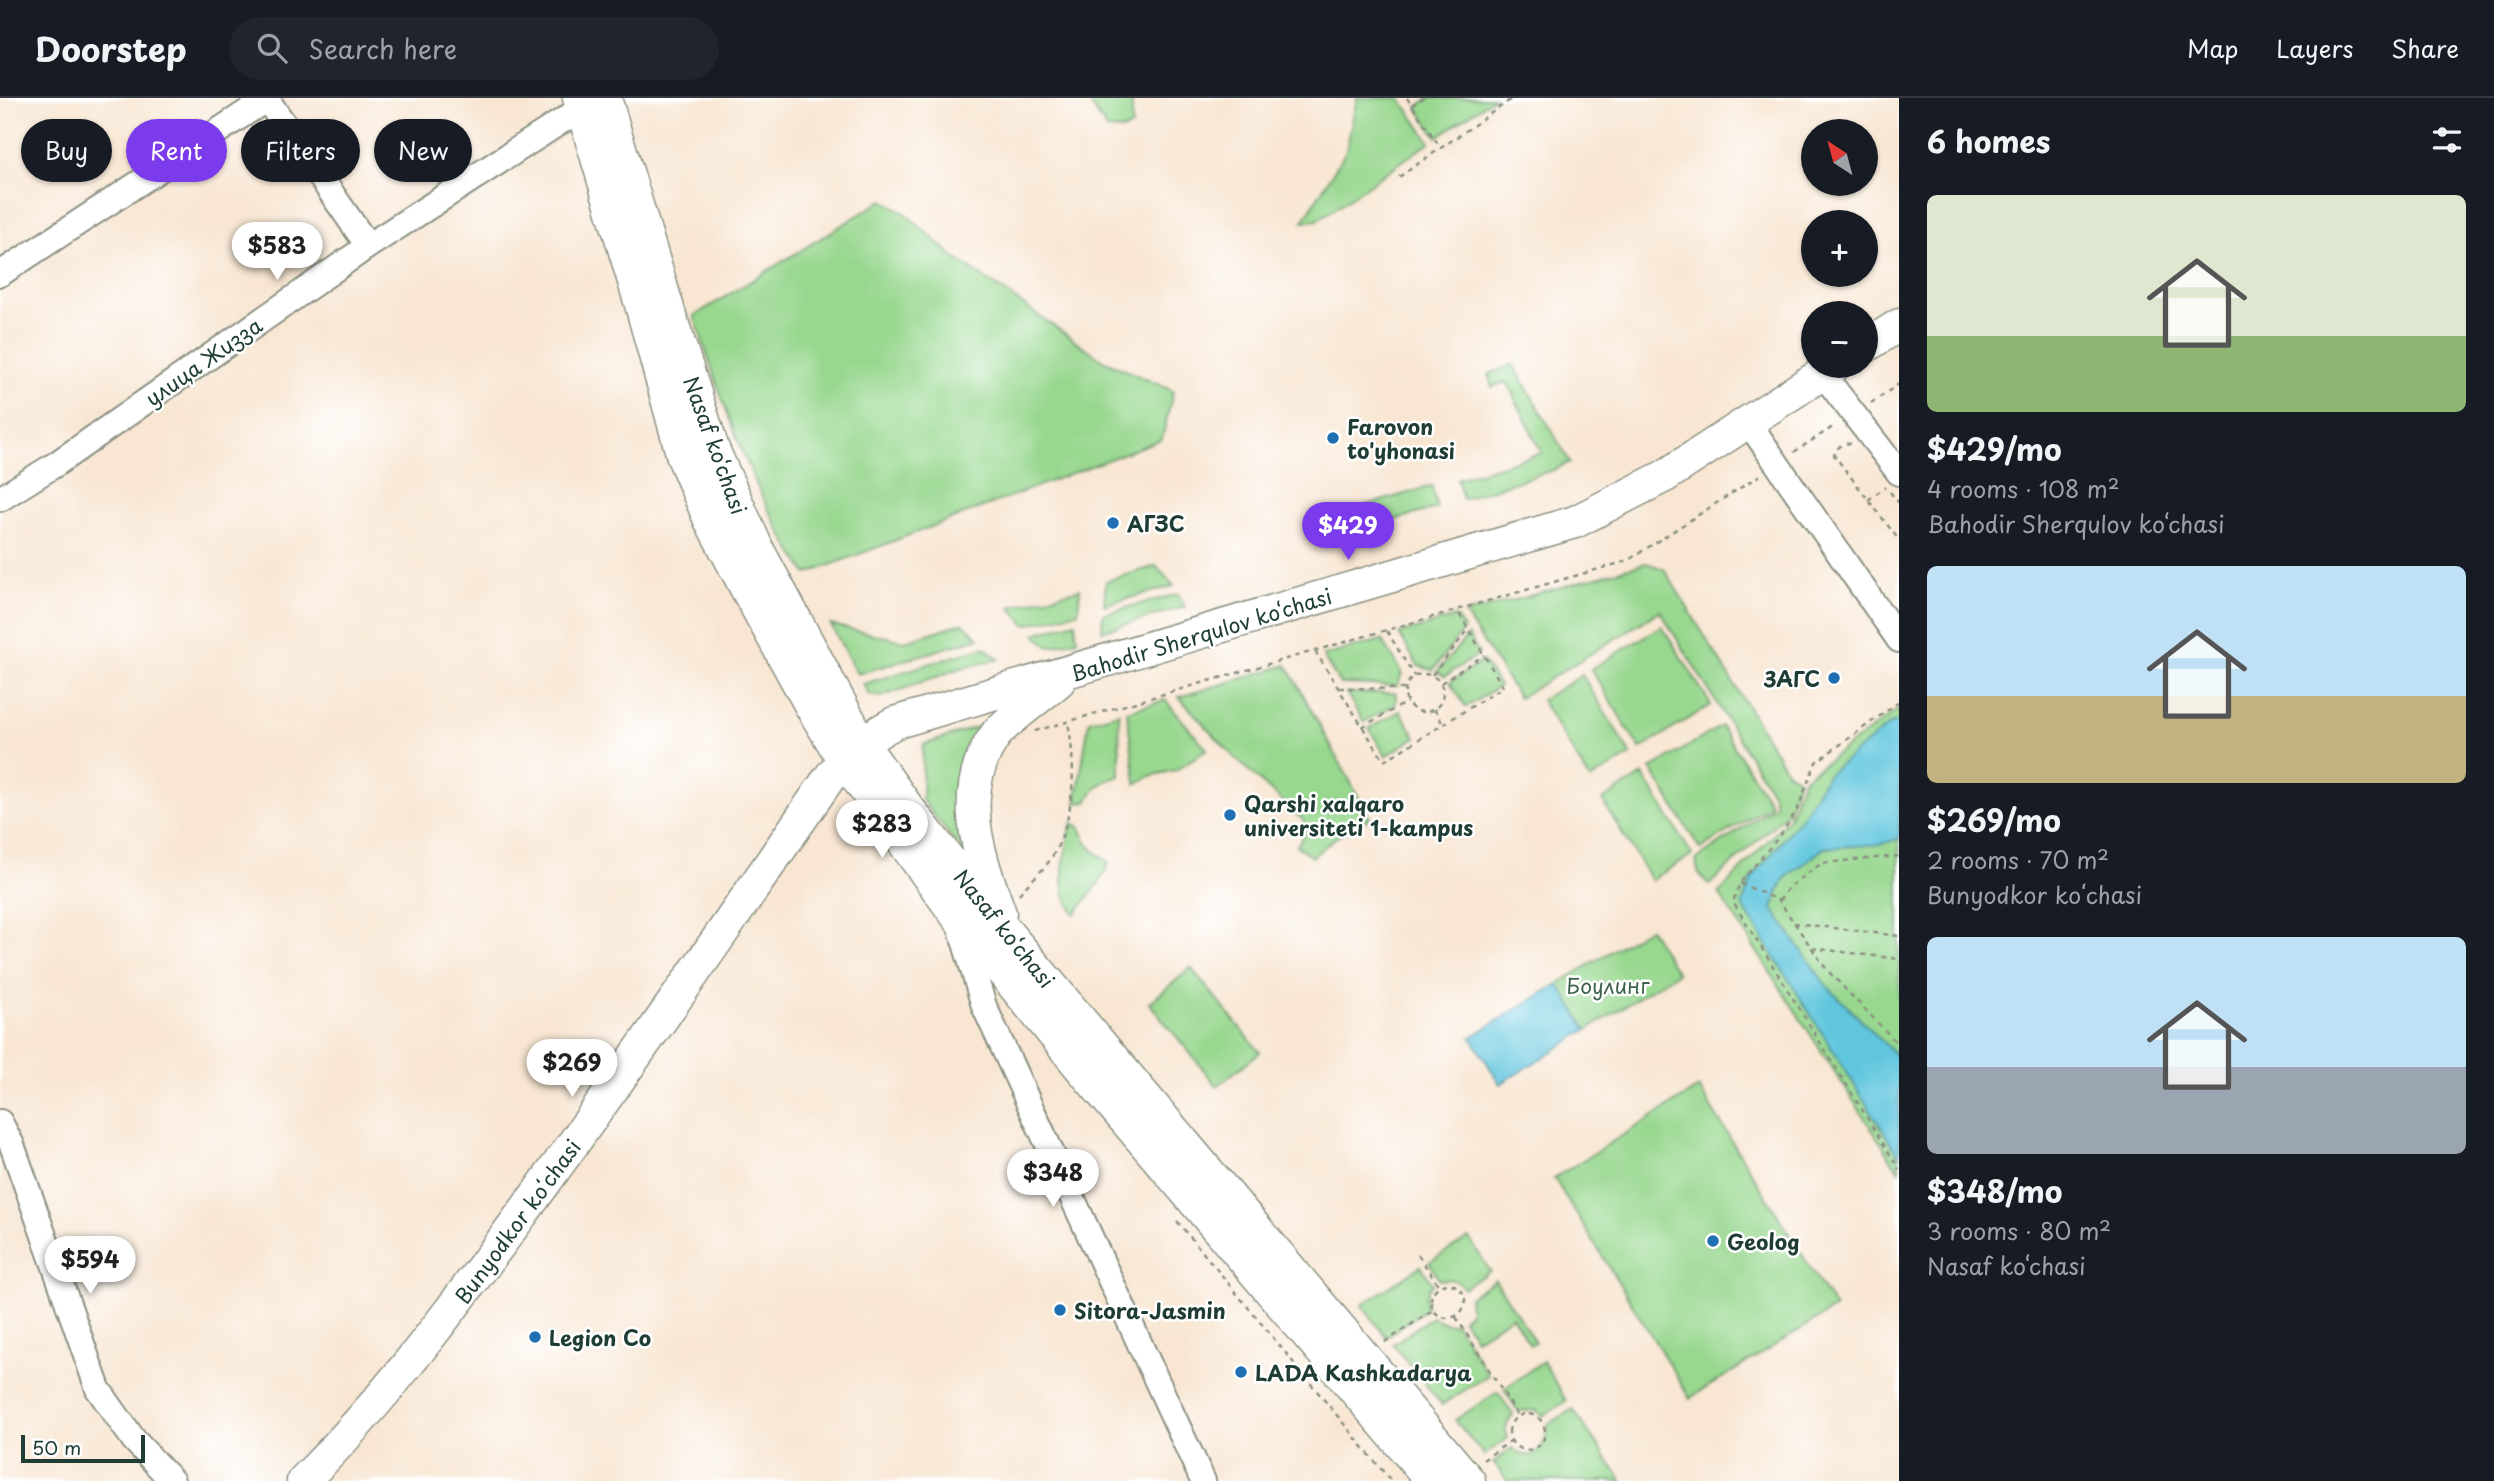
<!DOCTYPE html>
<meta charset="utf-8">
<style>
body{margin:0;font-family:"Playpen Sans",sans-serif;background:#20242c;color:#f1f3f6;height:100vh;display:flex;flex-direction:column;font-size:26px;white-space:nowrap}
*{box-sizing:border-box;margin:0}
p{font-size:23px;color:#9ea1a6}
.icon{flex:none;width:38px;height:38px;fill:none;stroke:currentColor;stroke-width:2;stroke-linecap:round;stroke-linejoin:round}
.map{position:relative;flex:1;overflow:hidden}
.side{display:flex;flex-direction:column;background:#171b24;width:595px}
.side>*{flex:none}
.hud{position:absolute;left:21px;top:21px;width:665px;height:63px;display:flex;gap:14px}
.needle{width:46px;rotate:324deg}
.tools{position:absolute;left:1801px;top:21px;display:grid;gap:14px}
.tools a{display:grid;place-items:center;width:77px;height:77px;border-radius:50%;background:#171b24;box-shadow:0 2px 5px #0004;font-size:35px}
.scale{position:absolute;left:21px;bottom:18px;width:124px;box-sizing:border-box;padding-left:7px;border:4px solid #1f3d34;border-top:0;font-size:19px;line-height:24px;white-space:nowrap;color:#1f3d34;-webkit-text-stroke:5px #fff;paint-order:stroke}
.price{position:absolute;translate:-50% -60px;padding:0 16px;border-radius:24px;background:#fff;color:#222;font-size:23px;line-height:46px;filter:drop-shadow(0 2px 4px #0008)}
.price::after{content:'';position:absolute;left:50%;top:42px;width:21px;height:16px;margin-left:-10px;background:inherit;clip-path:polygon(0 0,100% 0,50% 100%)}
.price.active{background:#7c3aed;color:#fff}
ul{padding:0;list-style:none}
li{display:grid;align-content:center;gap:14px;height:371px;padding:0 28px}
li span{display:grid;place-items:center;height:217px;border-radius:10px;color:#555}
li>.icon{margin-inline-start:auto}
span .icon{width:126px;height:126px;fill:#fffc;stroke-width:1}
li b{font-size:30px}
h2{display:flex;justify-content:space-between;align-items:center;height:84px;padding:0 28px;font-size:30px}
.chip{padding:0 24px;border-radius:32px;background:#171b24;box-shadow:0 2px 5px #0004;font-size:24px;line-height:63px}
.chip.active{background:#7c3aed;color:#fff}
header{display:flex;align-items:center;gap:42px;box-sizing:border-box;height:98px;padding:0 35px;background:#171b24;border-bottom:2px solid #363941}
header strong{font-size:33px}
nav{display:flex;gap:38px;margin-inline-start:auto;font-size:24px}
.search{width:490px;height:63px;background:#20242c;display:flex;align-items:center;gap:18px;box-sizing:border-box;padding:0 24px;border-radius:38px;color:#9ea1a6;font-size:26px}
main{display:flex;flex:1;min-height:0}
.map>svg:first-child{display:block}
</style>
<header>
<strong>Doorstep</strong>
<div class="search"><svg class="icon" aria-label="search" viewBox="0 0 24 24"><circle cx="10" cy="10" r="6"/><path d="M15 15l6 6"/></svg>Search here</div>
<nav><a>Map</a><a>Layers</a><a>Share</a></nav>
</header>
<main>
<div class="map">
<svg width="1899" height="1383" viewBox="0 0 1899 1383">
<rect width="100%" height="100%" fill="#fff"/>
<filter id="ink" filterUnits="userSpaceOnUse"><feTurbulence type="fractalNoise" baseFrequency=".0143" numOctaves="2"/><feDisplacementMap in="SourceGraphic" scale="14" xChannelSelector="R" yChannelSelector="G"/><feConvolveMatrix kernelMatrix="1 2 1 2 8 2 1 2 1" color-interpolation-filters="sRGB"/></filter>
<filter id="wash" filterUnits="userSpaceOnUse"><feTurbulence type="fractalNoise" baseFrequency=".00686" numOctaves="4" result="noise"/><feDisplacementMap in="SourceGraphic" scale="28" xChannelSelector="R" yChannelSelector="G"/><feGaussianBlur stdDeviation="1.57" result="paint"/><feColorMatrix in="noise" values="0 0 0 0 0 0 0 0 0 0 0 0 0 0 0 0 0 1.4 0 .05"/><feComposite in="paint" operator="in"/></filter>
<g filter="url(#wash)">
<rect width="100%" height="100%" fill="#f8e6d2"/>
<!-- green -->
<path fill="#97d78e" stroke="#5b8a61" stroke-width="2" d="M1091 0H1132V28L1124 32 1107 31 1092 9Z
M1357 0H1400L1430 44 1318 122 1303 124 1346 53Z
M1430 0H1494L1437 39 1417 9Z
M883 102 902 113 955 160 1105 263 1173 293 1162 341 807 476C795 458 783 440 773 420 739 356 717 286 694 218Z
M1513 266 1570 364 1556 371 1463 401 1457 381 1542 355 1507 284 1492 289 1489 276Z
M1432 388 1437 410 1325 442 1319 421Z
M1646 465 1664 471 1788 675 1799 681 1787 715 1709 787 1698 774 1696 762 1776 707 1772 695 1660 513 1519 600 1465 516Z
M1156 468 1174 488 1104 507 1106 483Z
M1080 491 1078 514 1026 527 1010 509Z
M1178 496 1185 509 1102 533 1103 516Z
M1456 519 1464 531 1433 572 1418 568 1399 536Z
M1075 524 1077 542 1049 549 1035 536Z
M963 525 979 540 857 576 831 527 905 543Z
M1662 528 1711 607 1640 651 1591 571Z
M1468 537 1479 556 1445 578 1437 574Z
M1382 542 1402 574 1398 588 1340 586 1323 558Z
M984 549 999 561 958 571 881 599 869 597 863 586Z
M1483 563 1499 588 1466 609 1450 584Z
M1287 567 1370 720 1335 740 1312 759 1297 748 1306 732 1303 722 1234 659 1179 599Z
M1582 577 1631 657 1590 682 1541 602Z
M1346 595H1396V606L1364 624Z
M1165 602 1207 651 1176 672 1150 678 1136 686 1127 613Z
M1899 611V1073L1719 795 1788 721 1804 680Z
M1400 613 1416 639 1386 658 1369 630Z
M1119 615 1120 678C1104 682 1094 689 1087 704L1076 705 1089 623Z
M1004 620 982 647 976 771 922 702 923 647Z
M1721 628 1771 707 1700 751 1651 671Z
M1643 677 1692 757 1651 782 1602 702Z
M1072 725 1080 729C1086 746 1094 754 1109 764 1103 784 1087 800 1075 816 1054 789 1065 755 1072 725Z
M1649 830 1677 875 1587 932 1558 886Z
M1191 870 1260 954 1217 988 1149 905Z
M1699 990 1835 1210 1690 1300 1554 1080Z
M1469 1140 1490 1173 1464 1190C1457 1181 1449 1180 1439 1182L1429 1164Z
M1421 1168 1433 1186C1425 1194 1425 1201 1426 1211L1386 1239 1362 1207Z
M1495 1182 1535 1244 1530 1247 1512 1218 1475 1241 1463 1221 1470 1214 1469 1199Z
M1432 1219 1447 1226 1456 1225 1488 1277 1442 1307 1393 1246Z
M1543 1263 1566 1303 1543 1318 1536 1312 1518 1313 1504 1291Z
M1498 1294 1513 1317C1506 1325 1504 1330 1508 1340L1484 1357 1455 1322Z
M1573 1311 1622 1383H1508L1493 1365 1512 1350C1532 1369 1549 1346 1548 1326Z"/>
<!-- water -->
<path fill="#61c6de" stroke="#408289" stroke-width="2" d="M1899 623V741L1881 746 1824 750 1784 781 1772 810 1826 887 1899 960V1058L1742 807 1752 780 1803 717 1827 677 1889 627Z
M1558 886 1587 932 1500 986 1471 939Z"/>
</g>
<g filter="url(#ink)">
<g fill="none" stroke-linecap="round" stroke-linejoin="round">
<!-- minor casing -->
<g stroke="#8c9283" stroke-width="28">
<path id="minor" d="M266 0 368 148
M0 176 267 1
M1822 275 1899 375
M1748 324 1899 542
M0 401 56 366 368 148 582 10
M959 825 984 908 1203 1383
M0 1024 12 1047 98 1291 134 1342 172 1383"/>
</g>
<!-- major casing -->
<g stroke="#8c9283" stroke-width="35">
<path id="major" d="M579 0 642 210 683 359 710 422 746 490 812 610 843 661 957 818 1085 975 1432 1383
M605 0 669 214 713 351 758 452 861 644 908 710 1008 836 1469 1383
M1866 248 1899 227
M1000 815C978 756 955 691 997 635 1009 621 1043 597 1059 583
M303 1383C391 1296 463 1196 536 1097 635 961 730 824 825 686 848 654 860 644 894 625L1575 424 1665 378 1834 268"/>
</g>
<!-- path -->
<path stroke="#8c9283" stroke-width="2.5" stroke-dasharray="5 5" stroke-linecap="butt" d="M1407 0 1440 49
M1412 7 1423 0
M1399 79 1513 0
M1871 305 1899 286
M1851 346C1842 344 1837 350 1834 357L1899 442
M1794 354 1836 327
M1890 394 1899 405
M1868 402 1885 389
M1387 533 1414 578
M1315 553 1384 663 1503 589 1457 512
M1405 595a19 19 0 1 1 38 0a19 19 0 1 1-38 0Z
M1432 577 1469 531
M1441 585 1484 557
M1339 590 1405 591
M1899 604 1816 664 1797 712 1782 735 1740 785 1733 804 1899 1071
M1434 611 1443 626
M1362 629 1407 604
M1035 633 1627 463 1760 377
M1740 785 1779 803 1827 872 1899 947
M1019 796C1029 784 1044 772 1052 759 1076 718 1076 669 1068 624
M1779 803 1789 789 1822 765 1899 758
M1794 825 1899 838
M1812 850 1899 861
M1177 1123 1391 1383
M1418 1157 1439 1188
M1431 1203a17 17 0 1 1 34 0a17 17 0 1 1-34 0Z
M1456 1219 1518 1318
M1385 1244 1433 1212
M1509 1334a18 18 0 1 1 36 0a18 18 0 1 1-36 0Z
M1483 1362 1512 1342"/>
<!-- minor -->
<use href="#minor" stroke="#fff" stroke-width="24"/>
<!-- major -->
<use href="#major" stroke="#fff" stroke-width="32"/>
</g>
</g>
<!-- markers -->
<g fill="#1f6fb2" stroke="#fff" stroke-width="2.5">
<circle cx="1333" cy="340" r="7"/>
<circle cx="1113" cy="425" r="7"/>
<circle cx="1834" cy="580" r="7"/>
<circle cx="1230" cy="717" r="7"/>
<circle cx="1713" cy="1143" r="7"/>
<circle cx="1060" cy="1212" r="7"/>
<circle cx="535" cy="1239" r="7"/>
<circle cx="1241" cy="1274" r="7"/>
</g>
<g text-anchor="middle" dominant-baseline="central" stroke-width="5" stroke-linejoin="round" paint-order="stroke">
<!-- street labels -->
<g font-size="21" fill="#1f3d34" stroke="#fff">
<text transform="translate(203 263) rotate(-35)">улица Жизза</text>
<text transform="translate(716 347) rotate(70)">Nasaf ko‘chasi</text>
<text transform="translate(1201 536) rotate(-17)">Bahodir Sherqulov ko‘chasi</text>
<text transform="translate(1005 830) rotate(51)">Nasaf ko‘chasi</text>
<text transform="translate(517 1123) rotate(-54)">Bunyodkor koʻchasi</text>
</g>
<!-- poi labels -->
<g font-size="21" font-weight="bold" fill="#1f3d34" stroke="#fff" text-anchor="start">
<text x="1347" y="328">Farovon<tspan x="1347" dy="24">to'yhonasi</tspan></text>
<text x="1127" y="425">АГЗС</text>
<text x="1820" y="580" text-anchor="end">ЗАГС</text>
<text x="1244" y="705">Qarshi xalqaro<tspan x="1244" dy="24">universiteti 1-kampus</tspan></text>
<text x="1727" y="1143">Geolog</text>
<text x="1074" y="1212">Sitora-Jasmin</text>
<text x="549" y="1239">Legion Co</text>
<text x="1255" y="1274">LADA Kashkadarya</text>
</g>
<!-- park labels -->
<g font-size="21" fill="#3d644a" stroke="#fff">
<text x="1608" y="887">Боулинг</text>
</g>
</g>
</svg>
<div class="tools">
<a><svg class="needle" viewBox="-14 -14 28 28"><path d="M0-13l5 13h-10z" fill="#e53935"/><path d="M0 13l5-13h-10z" fill="#9ea1a6"/></svg></a>
<a>+</a>
<a>−</a>
</div>
<div class="scale">50 m</div>
<b class="price" style="left:277px;top:184px">$583</b>
<b class="price active" style="left:1348px;top:464px">$429</b>
<b class="price" style="left:882px;top:762px">$283</b>
<b class="price" style="left:572px;top:1001px">$269</b>
<b class="price" style="left:1053px;top:1111px">$348</b>
<b class="price" style="left:90px;top:1198px">$594</b>
<div class="hud">
<a class="chip">Buy</a>
<a class="chip active">Rent</a>
<a class="chip">Filters</a>
<a class="chip">New</a>
</div>
</div>
<section class="side">
<h2>6 homes<svg class="icon" aria-label="filters" viewBox="0 0 24 24"><path d="M4 7h16M4 17h16"/><circle cx="9" cy="7" r="2"/><circle cx="15" cy="17" r="2"/></svg></h2>
<ul>
<li><span style="background:linear-gradient(#dfe7d0 65%,#8fb573 0)"><svg class="icon" aria-label="home" viewBox="0 0 24 24"><path d="M3 11l9-7 9 7M6 9v11h12V9"/></svg></span><div><b>$429/mo</b><p>4 rooms · 108 m²</p><p>Bahodir Sherqulov ko‘chasi</p></div></li>
<li><span style="background:linear-gradient(#bfe0f5 60%,#c2b280 0)"><svg class="icon" aria-label="home" viewBox="0 0 24 24"><path d="M3 11l9-7 9 7M6 9v11h12V9"/></svg></span><div><b>$269/mo</b><p>2 rooms · 70 m²</p><p>Bunyodkor koʻchasi</p></div></li>
<li><span style="background:linear-gradient(#bfe0f5 60%,#9aa5b1 0)"><svg class="icon" aria-label="home" viewBox="0 0 24 24"><path d="M3 11l9-7 9 7M6 9v11h12V9"/></svg></span><div><b>$348/mo</b><p>3 rooms · 80 m²</p><p>Nasaf ko‘chasi</p></div></li>
</ul>
</section>
</main>
